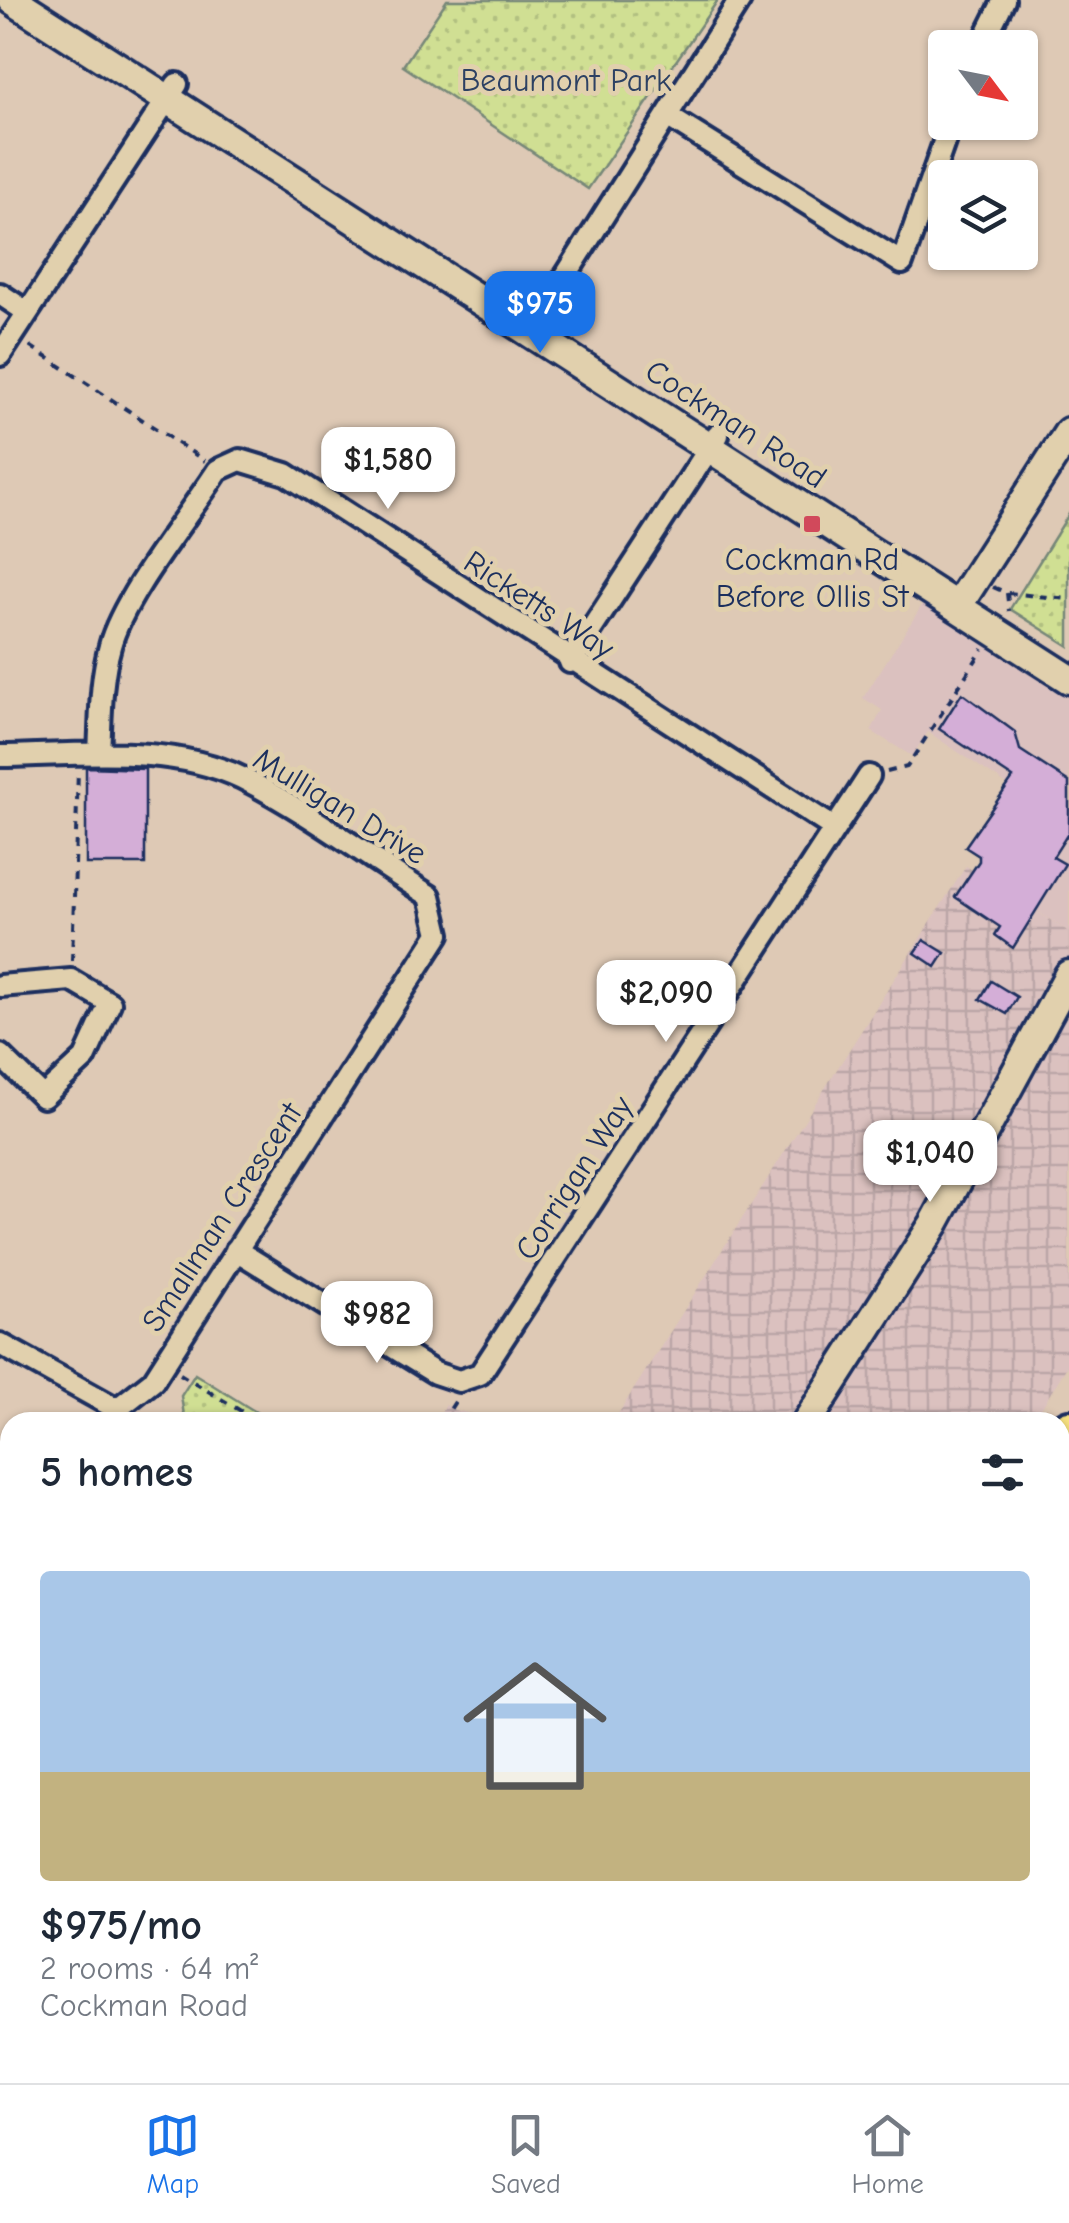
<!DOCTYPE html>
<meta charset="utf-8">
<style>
body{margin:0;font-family:"Comic Neue",sans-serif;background:#f2f2f3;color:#1f2937;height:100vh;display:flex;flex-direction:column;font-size:38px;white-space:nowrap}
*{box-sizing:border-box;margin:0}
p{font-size:32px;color:#747a83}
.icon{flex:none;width:55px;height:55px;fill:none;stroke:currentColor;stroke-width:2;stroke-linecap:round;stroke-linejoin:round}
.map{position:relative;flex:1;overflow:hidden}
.drawer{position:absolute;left:0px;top:1412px;width:1070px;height:672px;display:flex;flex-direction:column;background:#fff;border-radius:30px 30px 0 0;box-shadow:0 2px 8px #0004}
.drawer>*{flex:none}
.needle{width:65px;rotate:122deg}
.buttons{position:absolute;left:928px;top:30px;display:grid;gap:20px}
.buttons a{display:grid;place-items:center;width:110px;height:110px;border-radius:10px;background:#fff;box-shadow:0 2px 8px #0004;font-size:50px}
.price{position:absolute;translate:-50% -85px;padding:0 22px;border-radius:20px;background:#fff;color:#222;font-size:32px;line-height:65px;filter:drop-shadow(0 2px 5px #0008)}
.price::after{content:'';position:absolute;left:50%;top:60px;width:30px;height:22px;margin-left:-15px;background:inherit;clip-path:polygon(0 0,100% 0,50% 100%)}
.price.current{background:#1a73e8;color:#fff}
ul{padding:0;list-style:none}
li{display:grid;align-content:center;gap:20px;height:530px;padding:0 40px}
li span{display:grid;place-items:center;height:310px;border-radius:10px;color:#555}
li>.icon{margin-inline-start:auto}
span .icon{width:180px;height:180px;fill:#fffc;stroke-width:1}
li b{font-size:42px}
h2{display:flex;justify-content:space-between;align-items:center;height:120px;padding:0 40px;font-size:42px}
.menu{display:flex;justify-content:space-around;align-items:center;height:140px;border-top:2px solid #e0e1e3;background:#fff;font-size:28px;color:#747a83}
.menu a{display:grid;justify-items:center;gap:5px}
.menu .current{color:#1a73e8}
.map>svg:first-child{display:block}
</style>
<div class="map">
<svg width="1069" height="2083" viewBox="0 0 1069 2083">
<defs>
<pattern id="industrial-grid" width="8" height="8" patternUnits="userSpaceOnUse" patternTransform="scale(2.5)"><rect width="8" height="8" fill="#dbc1bf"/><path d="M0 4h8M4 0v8" fill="none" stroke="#bba6a7"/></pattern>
<pattern id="park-dots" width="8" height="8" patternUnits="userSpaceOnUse" patternTransform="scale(2.5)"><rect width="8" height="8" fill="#d0df93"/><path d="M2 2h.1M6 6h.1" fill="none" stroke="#b2c081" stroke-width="1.8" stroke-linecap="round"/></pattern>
</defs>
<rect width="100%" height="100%" fill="#dec9b5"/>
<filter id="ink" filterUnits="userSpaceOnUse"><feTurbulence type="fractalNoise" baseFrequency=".01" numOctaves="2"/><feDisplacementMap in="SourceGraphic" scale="20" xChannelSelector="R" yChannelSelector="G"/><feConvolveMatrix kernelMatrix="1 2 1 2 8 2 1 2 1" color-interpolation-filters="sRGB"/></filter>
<g filter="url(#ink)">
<!-- built -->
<path fill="#dbc1bf" d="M924 602 1069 697V932L983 876 1030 800 928 732 912 756 871 731 882 710 863 698Z"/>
<!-- industrial -->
<path fill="url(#industrial-grid)" d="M966 866 1069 932V1363L1033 1422H613Z
M446 1405 454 1410 508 1422H434Z"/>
<!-- park -->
<path fill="url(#park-dots)" stroke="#768778" stroke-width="2.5" d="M447 0H718L588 189 403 66Z
M1069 514V646L1010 609Z
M195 1374 272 1422H185L181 1396Z
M1069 1562V1662C1054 1636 1055 1589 1069 1562Z"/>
<!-- building -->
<path fill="#d4aed7" stroke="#1b2f5e" stroke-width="2.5" d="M962 693 1015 732 1020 750 1069 782V832L1053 857 1065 864 1013 948 995 935 1000 927 955 897 979 861V856L965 847 1013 778 939 729Z
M86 767 145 769V864H86Z
M924 940 945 953 936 967 915 953Z
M991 981 1017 997 1007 1014 980 999Z"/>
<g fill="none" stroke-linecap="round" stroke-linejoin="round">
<!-- street casing -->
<g stroke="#1b2f5e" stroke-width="28">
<path id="street" d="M980 48 1004 0
M667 116 902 263 951 122
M0 294 27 312
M530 332 740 0
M0 355 177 84
M570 662 718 435
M99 753C101 718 100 681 110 646 123 596 188 517 218 470L240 460 286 474 834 828
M0 756C77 755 170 743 242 778 307 811 368 857 430 896L439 934 153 1381 117 1409 0 1344
M0 986 71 980 110 1003 85 1058 43 1097 0 1055
M236 1250 435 1373 459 1381 480 1374 869 776
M0 1780 10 1782
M0 2017 10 2022
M25 2083 30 2075
M313 2083 319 2075"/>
</g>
<!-- secondary casing -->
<g stroke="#1b2f5e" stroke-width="35">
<path id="secondary" d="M13 0 1069 679
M958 605 1069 432
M807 1422 934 1224 1069 975"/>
</g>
<!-- primary casing -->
<g stroke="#1b2f5e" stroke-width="40">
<path id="primary" d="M1060 1444 1069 1427
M1060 1529 1069 1510
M785 2083 789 2075"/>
</g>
<!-- highway casing -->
<g stroke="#1b2f5e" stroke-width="45">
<path id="highway" d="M0 1639 10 1645
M0 1688 10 1694
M724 2075 738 2083
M809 2075 823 2083"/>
</g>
<!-- path -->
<path stroke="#1b2f5e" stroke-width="4" stroke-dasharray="8 8" stroke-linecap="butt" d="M30 346 205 461
M993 587 1007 593 1069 599
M1007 593 1009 611
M887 772 907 767 983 649
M72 961 78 770
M180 1374 259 1422
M442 1422 458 1397
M1060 1592 1069 1575
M1060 1610 1069 1630
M601 2075 602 2083
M662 2075 671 2083"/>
<!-- street -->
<use href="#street" stroke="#e1d0ad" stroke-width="20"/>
<!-- secondary -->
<use href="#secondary" stroke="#e1d0ad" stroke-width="28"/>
<!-- primary -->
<use href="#primary" stroke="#f8e281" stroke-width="32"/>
<!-- highway -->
<use href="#highway" stroke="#f8e281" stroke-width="38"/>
</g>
</g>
<!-- markers -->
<rect fill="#d1495b" stroke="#e1d0ad" stroke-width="4" x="802" y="514" width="20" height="20" rx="5"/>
<g text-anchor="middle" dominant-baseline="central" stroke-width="10" stroke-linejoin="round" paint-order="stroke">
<!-- park labels -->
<g font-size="32" fill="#2d4163" stroke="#e1d0ad">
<text x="566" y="80">Beaumont Park</text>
</g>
<!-- street labels -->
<g font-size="32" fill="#1b2f5e" stroke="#e1d0ad">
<text transform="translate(736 424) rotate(33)">Cockman Road</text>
<text transform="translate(539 605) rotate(33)">Ricketts Way</text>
<text transform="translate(340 806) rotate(31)">Mulligan Drive</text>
<text transform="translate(574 1178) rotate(-57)">Corrigan Way</text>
<text transform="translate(222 1217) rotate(-57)">Smallman Crescent</text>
</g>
<!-- poi labels -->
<g font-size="32" fill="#1b2f5e" stroke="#e1d0ad">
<text x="812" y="559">Cockman Rd<tspan x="812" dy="37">Before Ollis St</tspan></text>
</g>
</g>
</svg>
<div class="buttons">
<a><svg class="needle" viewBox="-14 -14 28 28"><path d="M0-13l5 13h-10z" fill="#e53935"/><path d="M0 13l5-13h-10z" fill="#747a83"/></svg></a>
<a><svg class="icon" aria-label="layers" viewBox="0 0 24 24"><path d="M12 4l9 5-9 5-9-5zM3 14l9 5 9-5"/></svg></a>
</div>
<b class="price current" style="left:540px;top:356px">$975</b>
<b class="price" style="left:388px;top:512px">$1,580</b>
<b class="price" style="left:666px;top:1045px">$2,090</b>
<b class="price" style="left:930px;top:1205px">$1,040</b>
<b class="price" style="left:377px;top:1366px">$982</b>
<section class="drawer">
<h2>5 homes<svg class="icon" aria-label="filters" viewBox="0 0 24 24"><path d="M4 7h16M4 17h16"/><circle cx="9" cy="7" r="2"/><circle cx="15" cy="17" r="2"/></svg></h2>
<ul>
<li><span style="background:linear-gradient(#a9c7e8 65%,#c2b280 0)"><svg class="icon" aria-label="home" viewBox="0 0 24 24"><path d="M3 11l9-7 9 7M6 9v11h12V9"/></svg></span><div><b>$975/mo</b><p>2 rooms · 64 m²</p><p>Cockman Road</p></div></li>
</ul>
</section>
</div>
<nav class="menu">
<a class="current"><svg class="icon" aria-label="map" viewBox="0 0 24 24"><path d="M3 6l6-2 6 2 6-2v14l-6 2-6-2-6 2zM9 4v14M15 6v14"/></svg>Map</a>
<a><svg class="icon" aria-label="saved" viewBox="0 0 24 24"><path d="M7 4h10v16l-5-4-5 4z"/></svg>Saved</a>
<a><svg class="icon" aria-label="home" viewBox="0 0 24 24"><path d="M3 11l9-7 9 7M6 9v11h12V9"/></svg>Home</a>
</nav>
